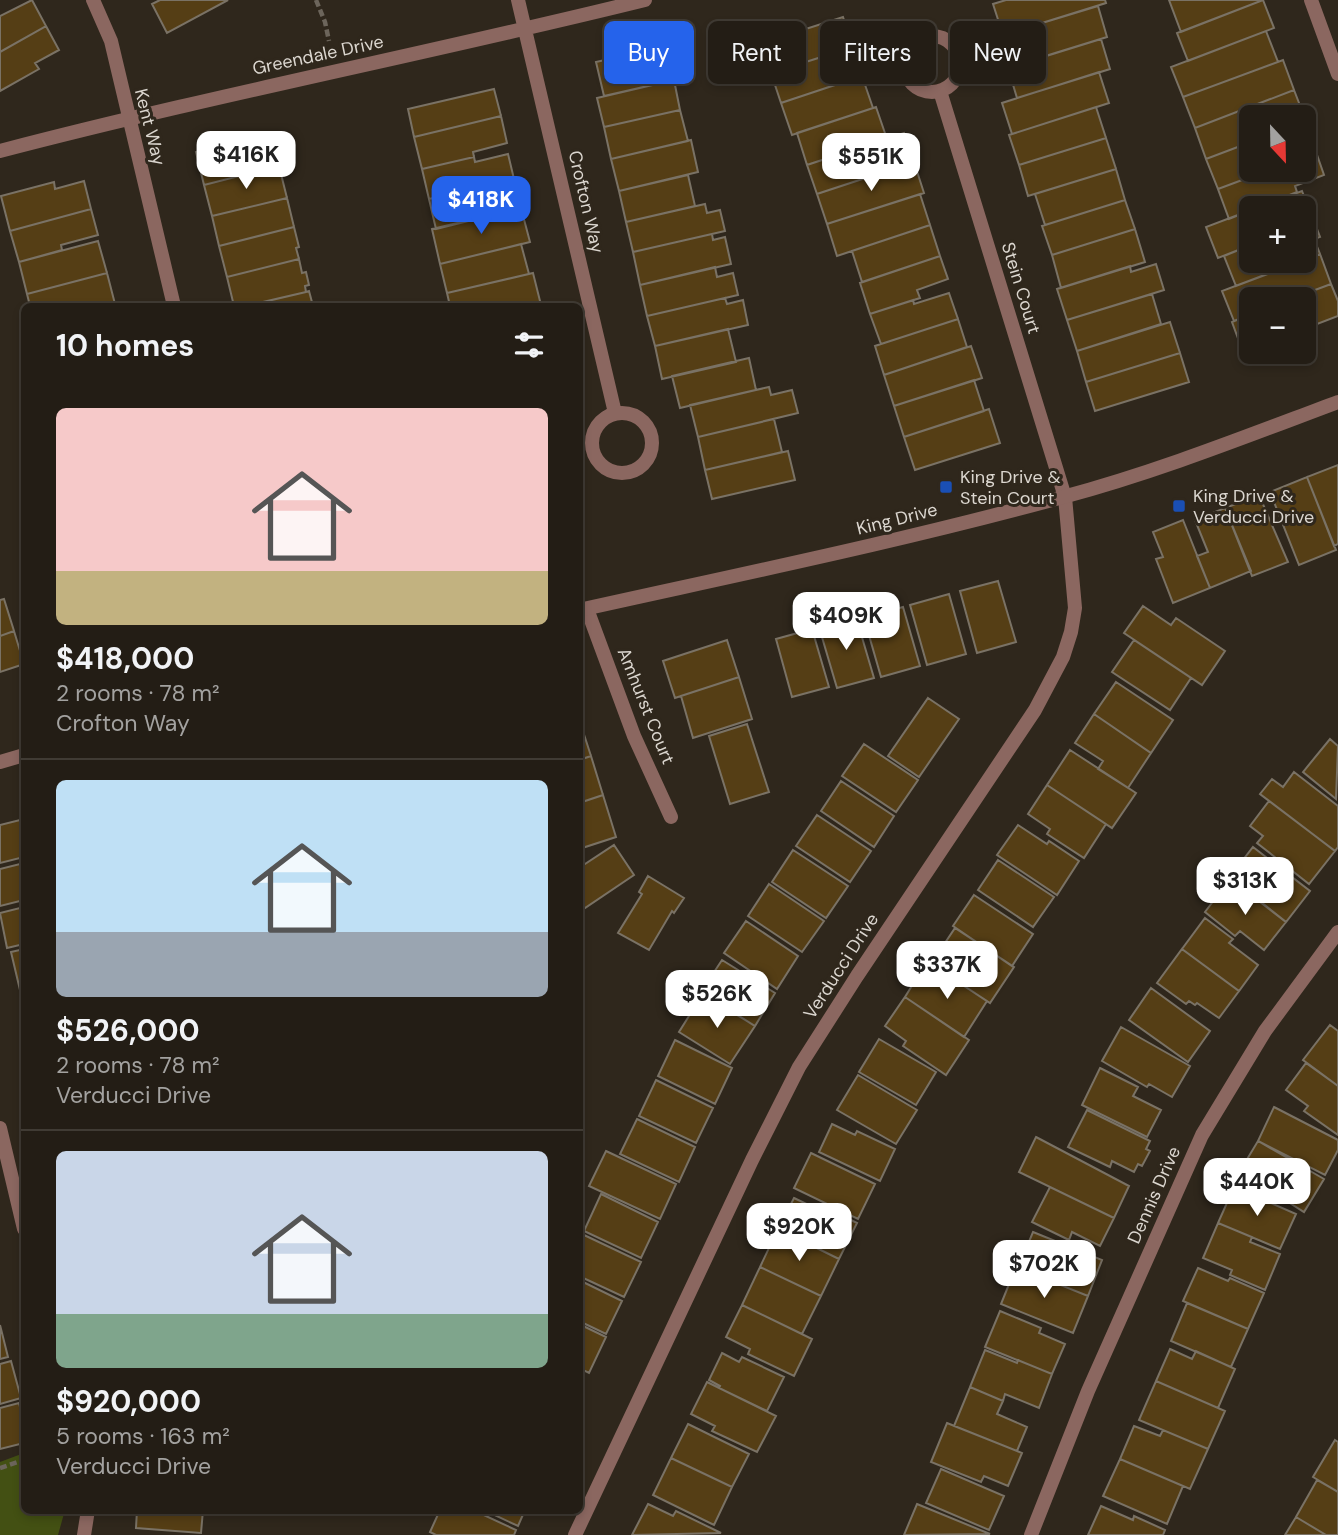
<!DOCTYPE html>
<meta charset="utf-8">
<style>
body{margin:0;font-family:"DM Sans",sans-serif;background:#2f2a22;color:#f1f3f6;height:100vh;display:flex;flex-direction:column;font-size:26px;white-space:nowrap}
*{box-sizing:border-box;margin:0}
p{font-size:23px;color:#a3a2a0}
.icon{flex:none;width:38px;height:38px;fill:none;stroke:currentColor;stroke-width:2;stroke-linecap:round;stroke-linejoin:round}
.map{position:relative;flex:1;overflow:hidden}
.drawer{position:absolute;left:21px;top:303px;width:562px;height:1211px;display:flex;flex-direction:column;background:#231d15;border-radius:10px;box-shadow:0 4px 10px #0003,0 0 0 2px #403b34}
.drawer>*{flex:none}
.guide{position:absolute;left:604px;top:21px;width:628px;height:63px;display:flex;gap:14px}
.needle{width:46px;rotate:158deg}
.controls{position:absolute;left:1239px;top:105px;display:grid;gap:14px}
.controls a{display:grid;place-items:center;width:77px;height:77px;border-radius:10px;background:#231d15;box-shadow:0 4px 10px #0003,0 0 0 2px #403b34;font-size:35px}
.price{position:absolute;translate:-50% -60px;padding:0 16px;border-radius:14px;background:#fff;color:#222;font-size:23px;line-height:46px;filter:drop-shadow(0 2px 4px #0008)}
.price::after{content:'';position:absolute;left:50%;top:42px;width:21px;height:16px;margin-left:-10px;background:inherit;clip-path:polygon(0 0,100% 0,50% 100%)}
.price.on{background:#2563eb;color:#fff}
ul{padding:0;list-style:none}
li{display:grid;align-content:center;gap:14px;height:371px;padding:0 35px}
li+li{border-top:2px solid #403b34}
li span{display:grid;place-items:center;height:217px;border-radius:10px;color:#555}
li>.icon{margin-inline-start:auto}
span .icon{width:126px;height:126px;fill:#fffc;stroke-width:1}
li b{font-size:30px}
h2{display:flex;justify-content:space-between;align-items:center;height:84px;padding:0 35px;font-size:30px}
.tag{padding:0 24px;border-radius:10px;background:#231d15;box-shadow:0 4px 10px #0003,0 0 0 2px #403b34;font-size:24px;line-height:63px}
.tag.on{background:#2563eb;color:#fff}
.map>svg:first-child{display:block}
</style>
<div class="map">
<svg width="1338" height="1535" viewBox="0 0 1338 1535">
<rect width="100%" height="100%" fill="#2f271c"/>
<!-- green -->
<path fill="#435013" d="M24 1453V1510H65L58 1535H0V1462Z"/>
<!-- building -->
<path fill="#553e15" stroke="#7a7265" stroke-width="2" d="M32 0 46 26 0 52V16Z
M160 0H228L167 33 152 4Z
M1006 0H1105L1106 3 1003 35 993 4Z
M1169 0H1263L1181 32Z
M1263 0 1274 28 1188 61 1177 33Z
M1098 6 1107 37 1013 66 1003 35Z
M843 17 853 47 771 73 762 43Z
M46 26 59 50 35 63 39 69 0 91V52Z
M1266 31 1278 62 1183 97 1171 67Z
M1101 39 1110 69 1017 98 1008 68Z
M666 46 674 80 604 96 596 62Z
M853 47 862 76 781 103 771 73Z
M1283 60 1294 90 1195 128 1183 97Z
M1099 72 1109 103 1012 134 1002 103Z
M862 76 873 108 792 135 781 103Z
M674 80 680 110 604 127 597 98Z
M494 89 501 116 414 137 408 109Z
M1294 90 1306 121 1304 122V117H1251V142L1206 159 1195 128Z
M876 107 887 139 807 165 797 133Z
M1096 107 1106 138 1019 165 1009 135Z
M680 110 688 141 611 159 604 127Z
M501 116 507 143 473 152 474 157 422 169 414 137Z
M1306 121 1315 144 1304 148V122Z
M904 133 914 162 817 194 807 165Z
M272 134 279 166 204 185 196 152Z
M1106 138 1116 169 1028 196 1019 165Z
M691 140 698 172 619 191 611 159Z
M1251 142V170H1269L1218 189 1206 159Z
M1316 152 1324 175 1295 186 1297 192 1229 219 1218 189 1269 170H1304V156Z
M508 154 514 179 429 199 422 169 474 157 475 162Z
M914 162 924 193 827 224 817 194Z
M279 166 287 198 212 216 204 185Z
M1116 169 1125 200 1045 225 1035 194Z
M688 175 695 206 626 222 619 191Z
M514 179 521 208 436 229 429 199Z
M84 181 91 209 10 231 1 196 54 182 55 189Z
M1302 191 1314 221 1304 225V208H1256Z
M920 194 930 225 837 256 827 224Z
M287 198 294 227 219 246 212 216Z
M1125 200 1135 229 1052 255 1042 226Z
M705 204 707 213 720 210 725 231 633 252 626 222Z
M521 208 530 242 440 264 432 229Z
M91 209 98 235 61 245 62 250 19 262 10 231Z
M1251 210V245L1218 258 1206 227Z
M1314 221 1320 237 1314 239 1320 254 1304 260V225Z
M930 225 940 256 862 282 852 251Z
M294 227 299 247 296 248 299 259 227 277 219 246Z
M1135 229 1145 262 1061 288 1052 255Z
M712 234 713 240 725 237 731 264 640 285 633 252Z
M98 241 107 273 27 294 19 262Z
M521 244 529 274 447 293 440 264Z
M1251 245V261H1302L1236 286 1224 256Z
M1320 254 1331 284 1291 299H1251V314L1234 321 1222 291Z
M940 256 948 279 917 290 920 298 870 314 860 283Z
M299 259 302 273 306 272 309 285 305 286 306 292 246 306H234L227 277Z
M1156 264 1164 290 1067 320 1057 289 1130 266 1131 272Z
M715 267 717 277 733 273 738 295 647 316 640 285Z
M107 273 115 304 107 306H30L27 294Z
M533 273 541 305 450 306 447 293Z
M1331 284 1338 301V316L1304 329V299H1291Z
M309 291 313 306H246L306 292Z
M949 293 958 319 881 344 870 314 913 300 914 304Z
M1152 294 1161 324 1077 351 1067 320Z
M725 298 727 304 743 300 748 325 655 346 647 316Z
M1251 314V349L1243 352 1232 322Z
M958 319 967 347 884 375 875 346Z
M1170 322 1180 353 1086 382 1077 351Z
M728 329 736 362 662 379 655 346Z
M971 346 982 378 894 406 884 375Z
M1180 353 1189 382 1095 411 1086 382Z
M749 358 756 390 680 408 672 376Z
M974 380 984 411 904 437 894 406Z
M769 387 771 395 792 390 798 413 698 437 690 405Z
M989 409 1000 443 915 470 904 437Z
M774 419 782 452 705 470 698 437Z
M788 451 795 480 712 499 705 470Z
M1338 465V544L1334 546 1307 477Z
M1307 477 1336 550 1299 565 1270 492Z
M1259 495 1288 562 1252 576 1225 508Z
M1225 508 1251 571 1210 588 1197 556 1208 552 1195 520Z
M1183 520 1210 588 1173 603 1156 559 1163 557 1153 532Z
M998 581 1016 642 977 653 960 591Z
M949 594 966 654 927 665 910 605Z
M4 599 14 631 0 636V600Z
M1143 606 1171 625 1176 618 1225 651 1202 685 1124 633Z
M903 607 920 666 881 677 864 618Z
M856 617 874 678 837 688 819 627Z
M812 629 829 687 792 697 776 639Z
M14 631 24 664 0 672V636Z
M727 640 739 677 675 698 663 661Z
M1134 640 1191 678 1170 710 1112 672Z
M739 677 752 719 693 738 681 696Z
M1116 682 1173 720 1151 753 1094 714Z
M928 698 959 719 919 777 888 756Z
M1094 714 1151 753 1128 788 1098 769 1103 761 1075 743Z
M579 719 591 756 579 760Z
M747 724 769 792 730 804 709 736Z
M1330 739 1338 746 1336 799 1303 772Z
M864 744 918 780 896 812 842 776Z
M1070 750 1136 793 1112 828 1047 785Z
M591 756 603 795 579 803V760Z
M1294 772 1338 806V847L1335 851 1260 794 1272 779 1283 787Z
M841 781 894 816 874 847 821 811Z
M1047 785 1106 824 1084 858 1047 834 1050 829 1028 814Z
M603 795 616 837 579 849V803Z
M1269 801 1335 851 1309 884 1257 843 1263 836 1250 826Z
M817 815 871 851 850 882 796 846Z
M24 819V857L0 863V825Z
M1018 825 1047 844 1049 841 1079 861 1057 895 997 855Z
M614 845 634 875 579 912V868Z
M1253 847 1310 891 1286 922 1229 878Z
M793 850 848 886 826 918 772 882Z
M998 860 1054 897 1033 927 978 890Z
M24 863V900L0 906V869Z
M648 876 684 898 674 913 672 911 649 950 618 933 642 894 639 892Z
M1227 883 1252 903 1256 898 1286 922 1264 950 1240 931 1235 936 1205 912Z
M769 884 824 921 802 952 748 916Z
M974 895 1033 934 1012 966 953 926Z
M24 907V944L7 948 0 913Z
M1205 918 1233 939 1229 943 1258 965 1239 991 1182 949Z
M746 921 798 956 777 989 724 953Z
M955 928 1014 967 990 1003 931 964Z
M24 949V988L20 990 11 952Z
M1182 949 1239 991 1219 1018 1197 1003 1195 1005 1189 1001 1186 1004 1157 983Z
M722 960 775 993 755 1026 701 992Z
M923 968 946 983 950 977 987 1001 964 1037 905 997Z
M1151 988 1210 1031 1188 1062 1129 1020Z
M905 997 969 1040 946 1075 903 1046 906 1041 885 1026Z
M711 999 755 1026 730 1064 679 1032 699 1000 707 1005Z
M1330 1025 1338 1031V1086L1303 1060Z
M1121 1027 1190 1066 1172 1097 1149 1084 1147 1087 1102 1061Z
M879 1039 936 1072 916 1105 859 1072Z
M675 1040 732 1068 715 1104 658 1076Z
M1306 1063 1338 1086V1135L1304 1111 1308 1106 1286 1090Z
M1100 1068 1138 1087 1133 1096 1161 1110 1147 1137 1082 1105Z
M858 1075 917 1110 896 1144 837 1110Z
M656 1080 713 1108 696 1143 639 1116Z
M1274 1107 1338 1140V1150L1325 1175 1258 1141Z
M1087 1110 1150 1141 1146 1149 1150 1151 1142 1166 1138 1164 1134 1172 1112 1161 1110 1167 1068 1147Z
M637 1119 695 1147 679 1182 620 1154Z
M832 1124 855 1135 857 1131 895 1149 880 1181 819 1152Z
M1036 1137 1129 1186 1114 1218 1019 1172Z
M1258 1141 1324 1179 1304 1212 1240 1171Z
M606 1151 676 1184 660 1219 589 1186Z
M811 1153 875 1184 858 1219 794 1188Z
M1050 1187 1114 1218 1100 1246 1072 1232 1069 1240 1032 1222Z
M1234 1187 1296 1214 1280 1249 1218 1223Z
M601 1194 658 1222 641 1258 584 1231Z
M794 1198 821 1211 823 1206 857 1223 839 1259 778 1229Z
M1218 1223 1252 1237 1250 1242 1280 1254 1265 1290 1230 1275 1232 1270 1203 1258Z
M778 1229 839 1259 821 1296 760 1267Z
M1033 1232 1102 1260 1088 1296 1018 1268Z
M584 1235 641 1262 624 1297 579 1276V1245Z
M760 1267 821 1296 802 1334 742 1305Z
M1016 1267 1088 1296 1073 1333 1001 1304Z
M1198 1268 1228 1281 1230 1278 1264 1293 1248 1329 1183 1301Z
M579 1280 622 1301 606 1334 579 1321Z
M1187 1303 1248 1329 1231 1367 1171 1341Z
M742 1305 812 1339 794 1376 748 1354 750 1349 726 1337Z
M1000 1311 1041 1328 1039 1333 1065 1344 1052 1374 985 1347Z
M579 1324 606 1337 589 1373 579 1368Z
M0 1325 8 1357 0 1359Z
M1170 1349 1192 1359 1196 1351 1235 1369 1218 1408 1156 1381Z
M985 1350 1017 1363 1018 1360 1052 1374 1039 1408 1005 1394 1003 1401 970 1387Z
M722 1353 739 1362 742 1357 784 1377 767 1411 719 1388 720 1386 709 1380Z
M11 1361 21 1398 0 1404V1364Z
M1156 1381 1225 1411 1208 1449 1139 1420Z
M707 1382 776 1416 757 1452 712 1431 715 1426 691 1414Z
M970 1387 1003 1401 997 1414 1027 1427 1017 1451 954 1426Z
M19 1403 24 1423V1443L0 1449V1408Z
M947 1423 1022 1453 1008 1486 984 1476 981 1482 931 1462Z
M688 1424 749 1454 732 1487 671 1458Z
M1134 1426 1160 1436 1163 1430 1208 1449 1190 1489 1120 1459Z
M1335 1440 1338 1442V1492L1313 1477Z
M671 1458 732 1487 714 1525 653 1495Z
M1120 1459 1183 1486 1167 1524 1103 1496Z
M941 1469 1004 1496 989 1530 926 1503Z
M1317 1480 1338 1492V1535H1326L1296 1517Z
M648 1504 673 1516 676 1511 721 1533 632 1535Z
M917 1504 990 1534 904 1535Z
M1101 1506 1133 1520 1134 1516 1165 1530 1163 1535H1088Z
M137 1510H203L201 1533 136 1528Z
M440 1510H473L516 1530 514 1535H436L430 1532Z
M484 1510H525L518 1526Z
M1296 1517 1326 1535H1285Z"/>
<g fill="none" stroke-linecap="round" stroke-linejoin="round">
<!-- path -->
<path stroke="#6c655b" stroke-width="4.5" stroke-dasharray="7 3.5" stroke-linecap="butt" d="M316 0 325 22 329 41
M0 1468 24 1460"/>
<!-- minor -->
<path stroke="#8b6760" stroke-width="14" d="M93 0 111 41 174 306
M518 0 615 413
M1311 0 1338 74
M904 64a28 28 0 1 1 56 0a28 28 0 1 1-56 0Z
M0 151C214 95 431 53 645 0
M592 443a30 30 0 1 1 60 0a30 30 0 1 1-60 0Z
M587 609 634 736 671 817
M0 1128 24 1229
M84 1535 88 1510
M575 1535 752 1160 799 1067 857 976 1035 710 1063 657 1071 632 1075 608 1065 497 940 91
M1031 1535 1088 1391 1202 1135 1265 1031 1338 932"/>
<!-- tertiary -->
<path stroke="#8b6760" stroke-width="14" d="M579 610C741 574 903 541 1063 497 1157 472 1247 436 1338 402
M0 762 24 755"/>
</g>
<!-- markers -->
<g fill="#1a4fb4" stroke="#2f271c" stroke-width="2.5">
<rect x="939" y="480" width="14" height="14" rx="3.5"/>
<rect x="1172" y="499" width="14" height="14" rx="3.5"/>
</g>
<g text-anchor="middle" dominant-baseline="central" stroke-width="6" stroke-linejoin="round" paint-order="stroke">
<!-- street labels -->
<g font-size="18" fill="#dbd6cf" stroke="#2f271c">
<text transform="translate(318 55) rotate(-12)">Greendale Drive</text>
<text transform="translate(150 127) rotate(76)">Kent Way</text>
<text transform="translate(586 202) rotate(77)">Crofton Way</text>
<text transform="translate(1021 288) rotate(73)">Stein Court</text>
<text transform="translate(897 519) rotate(-14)">King Drive</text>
<text transform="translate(646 706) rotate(68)">Amhurst Court</text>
<text transform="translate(841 966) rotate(-57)">Verducci Drive</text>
<text transform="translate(1154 1195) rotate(-66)">Dennis Drive</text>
</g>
<!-- poi labels -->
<g font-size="18" fill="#dbd6cf" stroke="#2f271c" text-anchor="start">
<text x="960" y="477">King Drive &amp;<tspan x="960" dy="21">Stein Court</tspan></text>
<text x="1193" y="496">King Drive &amp;<tspan x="1193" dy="21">Verducci Drive</tspan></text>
</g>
</g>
</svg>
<div class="controls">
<a><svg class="needle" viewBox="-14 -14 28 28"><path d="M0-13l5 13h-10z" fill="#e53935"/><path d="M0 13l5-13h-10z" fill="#a3a2a0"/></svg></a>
<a>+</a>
<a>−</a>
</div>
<b class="price" style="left:246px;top:191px">$416K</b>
<b class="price" style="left:871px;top:193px">$551K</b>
<b class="price on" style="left:481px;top:236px">$418K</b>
<b class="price" style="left:846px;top:652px">$409K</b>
<b class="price" style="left:1245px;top:917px">$313K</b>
<b class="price" style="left:947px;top:1001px">$337K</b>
<b class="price" style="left:717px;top:1030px">$526K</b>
<b class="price" style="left:1257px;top:1218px">$440K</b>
<b class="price" style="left:799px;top:1263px">$920K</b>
<b class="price" style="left:1044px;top:1300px">$702K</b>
<div class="guide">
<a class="tag on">Buy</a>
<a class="tag">Rent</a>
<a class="tag">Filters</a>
<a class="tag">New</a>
</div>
<section class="drawer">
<h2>10 homes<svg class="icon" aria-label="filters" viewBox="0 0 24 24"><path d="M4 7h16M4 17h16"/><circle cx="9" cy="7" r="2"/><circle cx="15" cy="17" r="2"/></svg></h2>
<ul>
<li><span style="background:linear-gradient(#f6c9c9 75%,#c2b280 0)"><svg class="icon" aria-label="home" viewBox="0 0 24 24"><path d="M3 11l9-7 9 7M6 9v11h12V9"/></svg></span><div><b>$418,000</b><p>2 rooms · 78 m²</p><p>Crofton Way</p></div></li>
<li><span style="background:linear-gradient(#bfe0f5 70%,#9aa5b1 0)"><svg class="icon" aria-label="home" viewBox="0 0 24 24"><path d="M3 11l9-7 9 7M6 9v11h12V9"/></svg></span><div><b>$526,000</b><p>2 rooms · 78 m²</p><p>Verducci Drive</p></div></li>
<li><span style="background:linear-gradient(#c9d6e8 75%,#7fa58c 0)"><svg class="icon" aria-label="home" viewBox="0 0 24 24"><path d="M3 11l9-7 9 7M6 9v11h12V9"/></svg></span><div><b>$920,000</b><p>5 rooms · 163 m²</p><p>Verducci Drive</p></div></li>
</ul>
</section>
</div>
